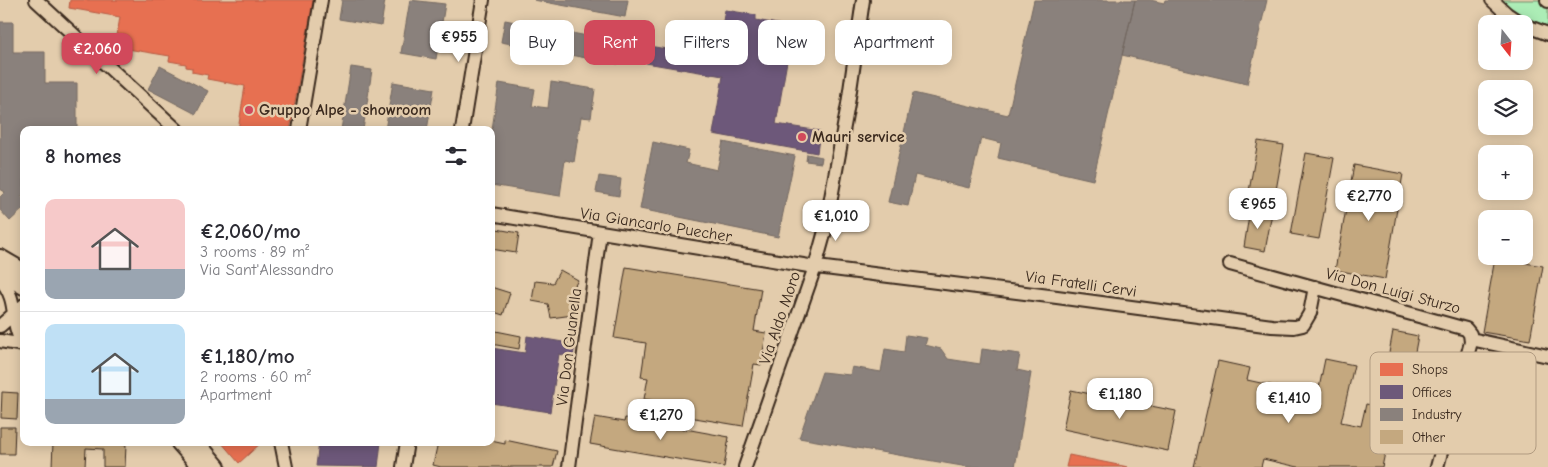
<!DOCTYPE html>
<meta charset="utf-8">
<style>
body{margin:0;font-family:"Comic Neue",sans-serif;background:#f2f2f3;color:#2b2b33;height:100vh;display:flex;flex-direction:column;font-size:19px;white-space:nowrap}
*{box-sizing:border-box;margin:0}
p{font-size:16px;color:#7c7c81}
.icon{flex:none;width:28px;height:28px;fill:none;stroke:currentColor;stroke-width:2;stroke-linecap:round;stroke-linejoin:round}
.map{position:relative;flex:1;overflow:hidden}
.drawer{position:absolute;left:20px;top:126px;width:475px;height:320px;display:flex;flex-direction:column;background:#fff;border-radius:10px;box-shadow:0 2px 12px #0003}
.drawer>*{flex:none}
.banner{position:absolute;left:510px;top:20px;width:475px;height:45px;display:flex;gap:10px}
.needle{width:32px;rotate:163deg}
.controls{position:absolute;left:1478px;top:15px;display:grid;gap:10px}
.controls a{display:grid;place-items:center;width:55px;height:55px;border-radius:10px;background:#fff;box-shadow:0 2px 12px #0003;font-size:25px}
.price{position:absolute;translate:-50% -42px;padding:0 11px;border-radius:10px;background:#fff;color:#222;font-size:16px;line-height:32px;filter:drop-shadow(0 1px 2px #0008)}
.price::after{content:'';position:absolute;left:50%;top:30px;width:15px;height:11px;margin-left:-8px;background:inherit;clip-path:polygon(0 0,100% 0,50% 100%)}
.price.current{background:#d1495b;color:#fff}
ul{padding:0;list-style:none}
li{display:flex;align-items:center;gap:15px;height:125px;padding:0 25px}
li+li{border-top:1px solid #e1e1e2}
li span{display:grid;place-items:center;flex:none;width:140px;height:100px;border-radius:10px;color:#555}
li>.icon{margin-inline-start:auto}
span .icon{width:60px;height:60px;fill:#fffc;stroke-width:1}
li b{font-size:21px}
h2{display:flex;justify-content:space-between;align-items:center;height:60px;padding:0 25px;font-size:21px}
.tag{padding:0 18px;border-radius:10px;background:#fff;box-shadow:0 2px 12px #0003;font-size:18px;line-height:45px}
.tag.current{background:#d1495b;color:#fff}
.map>svg:first-child{display:block}
</style>
<div class="map">
<svg width="1548" height="467" viewBox="0 0 1548 467">
<rect width="100%" height="100%" fill="#e3ccac"/>
<filter id="ink" filterUnits="userSpaceOnUse"><feTurbulence type="fractalNoise" baseFrequency=".02" numOctaves="2"/><feDisplacementMap in="SourceGraphic" scale="10" xChannelSelector="R" yChannelSelector="G"/><feConvolveMatrix kernelMatrix="1 2 1 2 8 2 1 2 1" color-interpolation-filters="sRGB"/></filter>
<g filter="url(#ink)">
<!-- green -->
<path fill="#acedb6" stroke="#748c6a" d="M1499 0H1539L1548 8V29L1521 18Z"/>
<!-- shops -->
<path fill="#e76f51" stroke="#b35a42" d="M70 0H313L290 130H238L245 86 207 79 208 75 192 72V68L186 67V64L169 61 170 56 115 47 120 17 69 8Z
M221 442H262L239 463Z
M1069 455 1128 467H1066Z"/>
<!-- offices -->
<path fill="#6d597a" stroke="#5e4b5e" d="M725 10 756 15V20L793 27 776 124 820 131 817 153 713 134 723 76 646 63 649 46 678 51 681 36 719 42Z
M527 336 575 344 573 357 559 354 550 412 491 403V348L525 353Z
M319 442H381L378 467 316 466Z"/>
<!-- industry -->
<path fill="#8a817c" stroke="#726760" d="M342 0H385L381 26 339 19Z
M410 0 445 4 436 59 401 53Z
M534 0H628L625 17Z
M1034 0H1135L1093 180 998 158 1001 143 981 138 969 188 915 175 908 206 888 202 913 93 1008 115Z
M1135 0H1150L1164 3 1165 0H1267L1247 84 1122 55Z
M505 20 623 43 618 64 501 42Z
M0 22H13V52H45V83H77V130H24V193L21 196 24 198V208L10 221 0 210V197L5 192 0 189Z
M160 66 208 91 196 114 148 89Z
M351 67 372 70 363 130H341Z
M393 82 434 89 427 130H385Z
M551 82 595 89 591 118 581 117 574 162 565 160 560 196 491 185V136L499 83 535 89 532 106 548 108Z
M653 142 689 150 686 163 717 170 723 142 795 156 778 237 640 209Z
M807 154 822 157 821 163 806 161Z
M599 176 621 179 619 196 596 192Z
M906 335 927 338 925 345 941 349 948 359 980 364 982 349 1020 354 1017 370 1031 373 1015 467H968L799 438 822 372 850 375 852 367 881 372 885 349 904 352Z"/>
<!-- building -->
<path fill="#c4a87f" stroke="#3b2a1e" d="M1258 141 1284 145 1272 213 1246 208Z
M1306 153 1334 158 1319 239 1291 234Z
M1354 165 1403 174 1385 279 1335 270Z
M1250 209 1272 213 1265 251 1244 247Z
M491 228 519 233 516 253 491 249Z
M1495 258 1543 266 1530 340 1482 332Z
M626 267 761 289 754 331 766 333 761 365 754 364 743 426 665 413 667 403 644 399 648 378 641 377 646 343 614 338Z
M560 270 578 280 569 296 573 315 551 318 548 304 532 301 535 281 553 283Z
M491 287 510 293 503 315 491 311Z
M491 330 521 336 519 349 491 344Z
M1393 331 1418 336 1414 357 1389 353Z
M1325 359 1354 365 1341 422 1361 426 1366 404 1394 410 1382 467H1298L1263 459 1261 467H1194L1218 361 1250 368 1247 380 1302 392 1303 385 1319 388Z
M1071 390 1176 411 1168 451 1063 429Z
M2 392 18 393 17 419 1 418Z
M595 417 624 422 625 418 729 437 724 467 590 444Z
M0 427H15L14 454H0Z
M505 440 557 451 553 467H441L433 465 438 442H491V441L505 444Z
M53 442H116V444L126 445 125 467H103V449L86 448 85 467H52Z"/>
<g fill="none" stroke-linecap="round" stroke-linejoin="round">
<!-- minor casing -->
<g stroke="#3b2a1e" stroke-width="16">
<path id="minor" d="M36 0 177 130
M1492 0 1507 14 1522 24
M1547 0 1548 1
M1524 25 1548 34
M299 130 321 0
M462 130 483 0
M491 214 809 266 1057 297 1272 326 1294 327 1303 325 1310 313 1315 287
M1230 264 1466 329 1470 334 1471 342 1437 467
M0 279C21 303 8 323 24 345
M0 326 24 305
M1471 339 1548 356
M0 341 24 345
M281 442 286 467
M403 467 407 442
M569 467 600 232
M745 467 815 267 825 231 848 104 863 0"/>
</g>
<!-- major casing -->
<g stroke="#3b2a1e" stroke-width="20">
<path id="major" d="M0 258 24 272
M0 272 24 286
M179 442 201 467
M196 442 217 467"/>
</g>
<!-- minor -->
<use href="#minor" stroke="#e3ccac" stroke-width="12"/>
<!-- major -->
<use href="#major" stroke="#e3ccac" stroke-width="16"/>
</g>
</g>
<!-- markers -->
<g fill="#d1495b" stroke="#e3ccac" stroke-width="2">
<circle cx="249" cy="110" r="5"/>
<circle cx="802" cy="137" r="5"/>
</g>
<g text-anchor="middle" dominant-baseline="central" stroke-width="5" stroke-linejoin="round" paint-order="stroke">
<!-- poi labels -->
<g font-size="16" font-weight="bold" fill="#3b2a1e" stroke="#e3ccac" text-anchor="start">
<text x="259" y="110">Gruppo Alpe - showroom</text>
<text x="812" y="137">Mauri service</text>
</g>
<!-- street labels -->
<g font-size="16" fill="#3b2a1e" stroke="#e3ccac">
<text transform="translate(656 225) rotate(9)">Via Giancarlo Puecher</text>
<text transform="translate(1081 284) rotate(8)">Via Fratelli Cervi</text>
<text transform="translate(1393 291) rotate(15)">Via Don Luigi Sturzo</text>
<text transform="translate(780 318) rotate(-71)">Via Aldo Moro</text>
<text transform="translate(569 347) rotate(-83)">Via Don Guanella</text>
</g>
</g>
<!-- legend -->
<rect x="1370" y="352" width="166" height="102" rx="8" fill="#e3ccac" stroke="#b19b81" stroke-width="1"/>
<rect x="1380" y="363" width="23" height="13" fill="#e76f51"/>
<rect x="1380" y="385" width="23" height="14" fill="#6d597a"/>
<rect x="1380" y="408" width="23" height="13" fill="#8a817c"/>
<rect x="1380" y="430" width="23" height="14" fill="#c4a87f"/>
<g font-size="14" fill="#3b2a1e">
<text x="1412" y="374">Shops</text>
<text x="1412" y="397">Offices</text>
<text x="1412" y="419">Industry</text>
<text x="1412" y="442">Other</text>
</g>
</svg>
<div class="controls">
<a><svg class="needle" viewBox="-14 -14 28 28"><path d="M0-13l5 13h-10z" fill="#e53935"/><path d="M0 13l5-13h-10z" fill="#7c7c81"/></svg></a>
<a><svg class="icon" aria-label="layers" viewBox="0 0 24 24"><path d="M12 4l9 5-9 5-9-5zM3 14l9 5 9-5"/></svg></a>
<a>+</a>
<a>−</a>
</div>
<b class="price" style="left:459px;top:63px">€955</b>
<b class="price current" style="left:97px;top:75px">€2,060</b>
<b class="price" style="left:1369px;top:222px">€2,770</b>
<b class="price" style="left:1258px;top:230px">€965</b>
<b class="price" style="left:836px;top:242px">€1,010</b>
<b class="price" style="left:1120px;top:420px">€1,180</b>
<b class="price" style="left:1289px;top:424px">€1,410</b>
<b class="price" style="left:661px;top:441px">€1,270</b>
<div class="banner">
<a class="tag">Buy</a>
<a class="tag current">Rent</a>
<a class="tag">Filters</a>
<a class="tag">New</a>
<a class="tag">Apartment</a>
</div>
<section class="drawer">
<h2>8 homes<svg class="icon" aria-label="filters" viewBox="0 0 24 24"><path d="M4 7h16M4 17h16"/><circle cx="9" cy="7" r="2"/><circle cx="15" cy="17" r="2"/></svg></h2>
<ul>
<li><span style="background:linear-gradient(#f6c9c9 70%,#9aa5b1 0)"><svg class="icon" aria-label="home" viewBox="0 0 24 24"><path d="M3 11l9-7 9 7M6 9v11h12V9"/></svg></span><div><b>€2,060/mo</b><p>3 rooms · 89 m²</p><p>Via Sant'Alessandro</p></div></li>
<li><span style="background:linear-gradient(#bfe0f5 75%,#9aa5b1 0)"><svg class="icon" aria-label="home" viewBox="0 0 24 24"><path d="M3 11l9-7 9 7M6 9v11h12V9"/></svg></span><div><b>€1,180/mo</b><p>2 rooms · 60 m²</p><p>Apartment</p></div></li>
</ul>
</section>
</div>
